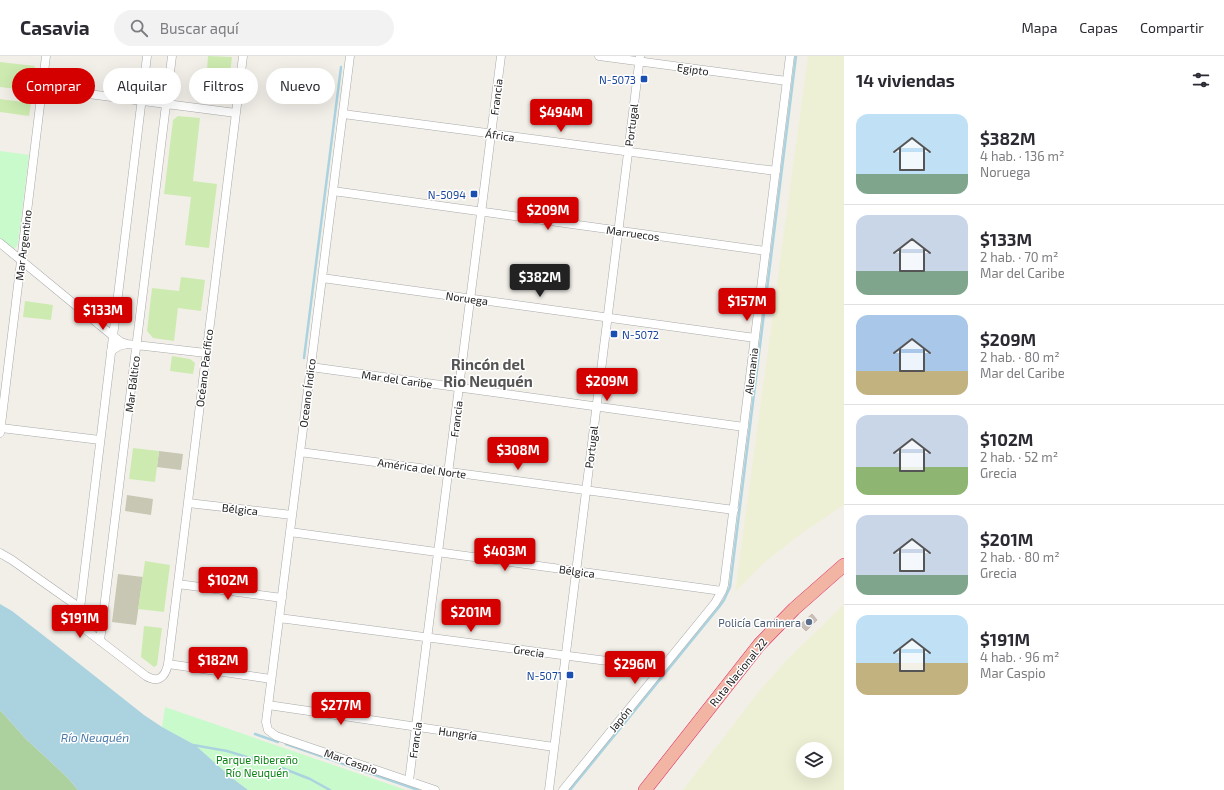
<!DOCTYPE html>
<html lang="es">
<meta charset="utf-8">
<style>
body{margin:0;font-family:"Exo 2",sans-serif;background:#f2f2f3;color:#2b2b33;height:100vh;display:flex;flex-direction:column;font-size:15px;white-space:nowrap}
*{box-sizing:border-box;margin:0}
p{font-size:13px;color:#7c7c81}
.icon{flex:none;width:22px;height:22px;fill:none;stroke:currentColor;stroke-width:2;stroke-linecap:round;stroke-linejoin:round}
.map{position:relative;flex:1;overflow:hidden}
.panel{display:flex;flex-direction:column;background:#fff;width:380px}
.panel>*{flex:none}
.guide{position:absolute;left:12px;top:12px;width:380px;height:36px;display:flex;gap:8px}
.controls{position:absolute;left:796px;top:686px;display:grid;gap:8px}
.controls a{display:grid;place-items:center;width:36px;height:36px;border-radius:50%;background:#fff;box-shadow:0 4px 16px #0002;font-size:20px}
.price{position:absolute;translate:-50% -34px;padding:0 9px;border-radius:4px;background:#d40000;color:#fff;font-size:13px;line-height:26px;filter:drop-shadow(0 1px 2px #0008)}
.price::after{content:'';position:absolute;left:50%;top:24px;width:12px;height:9px;margin-left:-6px;background:inherit;clip-path:polygon(0 0,100% 0,50% 100%)}
.price.on{background:#222;color:#fff}
ul{padding:0;list-style:none}
li{display:flex;align-items:center;gap:12px;height:100px;padding:0 12px}
li+li{border-top:1px solid #e1e1e2}
li span{display:grid;place-items:center;flex:none;width:112px;height:80px;border-radius:12px;color:#555}
li>.icon{margin-inline-start:auto}
span .icon{width:48px;height:48px;fill:#fffc;stroke-width:1}
li b{font-size:17px}
h2{display:flex;justify-content:space-between;align-items:center;height:48px;padding:0 12px;font-size:17px}
.chip{padding:0 14px;border-radius:18px;background:#fff;box-shadow:0 4px 16px #0002;font-size:14px;line-height:36px}
.chip.on{background:#d40000;color:#fff}
header{display:flex;align-items:center;gap:24px;box-sizing:border-box;height:56px;padding:0 20px;background:#fff;border-bottom:1px solid #e1e1e2}
header strong{font-size:19px}
nav{display:flex;gap:22px;margin-inline-start:auto;font-size:14px}
.search{width:280px;height:36px;background:#f2f2f3;display:flex;align-items:center;gap:10px;box-sizing:border-box;padding:0 14px;border-radius:22px;color:#7c7c81;font-size:15px}
main{display:flex;flex:1;min-height:0}
.map>svg:first-child{display:block}
</style>
<header>
<strong>Casavia</strong>
<div class="search"><svg class="icon" aria-label="search" viewBox="0 0 24 24"><circle cx="10" cy="10" r="6"/><path d="M15 15l6 6"/></svg>Buscar aquí</div>
<nav><a>Mapa</a><a>Capas</a><a>Compartir</a></nav>
</header>
<main>
<div class="map">
<svg width="844" height="734" viewBox="0 0 844 734">
<rect width="100%" height="100%" fill="#f2efe9"/>
<!-- construction -->
<path fill="#c7c7b4" d="M159 395 183 398 181 414 157 411Z
M127 439 153 443 151 459 125 455Z
M118 518 143 521 136 569 112 566Z"/>
<!-- farmland -->
<path fill="#eef0d5" fill-rule="evenodd" d="M808 0H844V449L802 477 765 506 735 536Z
M844 548V734H683L760 634 786 605ZM803 693H825V715H803Z"/>
<!-- grass -->
<path fill="#cdebb0" d="M208 0 232 1 230 17 207 14Z
M0 6 35 10 32 35 0 31Z
M0 43 31 47 29 60 0 56Z
M178 60 200 62 193 125 217 128 209 192 185 189 191 141 164 138 173 64Z
M181 221 205 224 201 255 178 252 174 285 153 282 147 275 152 232 179 235Z
M25 245 53 249 51 264 23 261Z
M172 300 190 303 195 307 193 318 170 315Z
M133 392 159 395 155 426 129 423Z
M145 505 170 509 164 556 138 553Z
M144 570 162 572 157 609 154 611 141 601Z"/>
<!-- forest -->
<path fill="#add19e" d="M0 654 26 683 67 721 78 734H0Z"/>
<!-- park -->
<path fill="#c8facc" d="M0 95 29 99 18 187 16 191 13 193 0 184Z
M165 651 406 734H248L232 722 195 689 162 671Z"/>
<!-- water -->
<path fill="#aad3df" d="M0 548 12 555 48 583 144 659 162 671 195 689 232 722 248 734H78L67 721 26 683 0 654Z"/>
<g fill="none" stroke-linecap="round" stroke-linejoin="round">
<!-- stream -->
<path stroke="#aad3df" stroke-width="2.5" d="M304 302 341 11
M255 678 278 686
M286 688 418 734
M193 689 227 695 270 708
M282 712 310 723 330 734
M570 734 719 551 724 544 730 531 796 0"/>
</g>
<!-- building -->
<path fill="#c7bfb8" stroke="#c4b6ab" d="M812 558 817 564 806 575 800 569Z"/>
<g fill="none" stroke-linecap="round" stroke-linejoin="round">
<!-- minor casing -->
<g stroke="#a9a9a9" stroke-width="9">
<path id="minor" d="M147 0 79 561 81 569 86 574 146 620C158 627 165 622 168 608L243 0
M350 0 266 666 268 674 276 680 435 734
M599 0 787 25
M42 32 236 57
M343 58 776 115
M333 135 766 195
M0 187 113 280 121 286 127 288
M322 222 755 282
M111 295 119 290 127 288 206 297
M311 311 744 371
M1 372 100 384
M0 377 46 0
M300 396 734 454
M188 447 292 459
M290 476 722 535
M0 497 12 504 80 552
M178 528 282 542
M279 562 661 612
M100 585 172 0
M168 608 271 623
M268 649 554 691
M409 725 501 0
M549 734 640 0
M563 734 715 547 722 535 724 529 790 0"/>
</g>
<!-- trunk casing -->
<g stroke="#dc2a67" stroke-width="14">
<path id="trunk" d="M645 734 759 589 794 553 844 509"/>
</g>
<!-- minor -->
<use href="#minor" stroke="#fff" stroke-width="8"/>
<!-- trunk -->
<use href="#trunk" stroke="#f2b4a3" stroke-width="13"/>
</g>
<!-- markers -->
<g fill="#1a4fb4" stroke="#fff" stroke-width="1.5">
<rect x="640" y="19" width="8" height="8" rx="2"/>
<rect x="470" y="134" width="8" height="8" rx="2"/>
<rect x="610" y="274" width="8" height="8" rx="2"/>
<rect x="566" y="615" width="8" height="8" rx="2"/>
</g>
<circle fill="#5c6f8a" stroke="#fff" stroke-width="1.5" cx="809" cy="566" r="4"/>
<g text-anchor="middle" dominant-baseline="central" stroke-width="3" stroke-linejoin="round" paint-order="stroke">
<!-- street labels -->
<g font-size="11" fill="#222" stroke="#fff">
<text transform="translate(693 13) rotate(8)">Egipto</text>
<text transform="translate(496 41) rotate(-83)">Francia</text>
<text transform="translate(631 69) rotate(-83)">Portugal</text>
<text transform="translate(500 79) rotate(8)">África</text>
<text transform="translate(633 177) rotate(8)">Marruecos</text>
<text transform="translate(23 189) rotate(-83)">Mar Argentino</text>
<text transform="translate(467 242) rotate(8)">Noruega</text>
<text transform="translate(204 312) rotate(-83)">Océano Pacífico</text>
<text transform="translate(751 315) rotate(-83)">Alemania</text>
<text transform="translate(397 323) rotate(8)">Mar del Caribe</text>
<text transform="translate(132 328) rotate(-83)">Mar Báltico</text>
<text transform="translate(307 337) rotate(-83)">Oceano Índico</text>
<text transform="translate(456 363) rotate(-83)">Francia</text>
<text transform="translate(591 391) rotate(-83)">Portugal</text>
<text transform="translate(422 412) rotate(8)">América del Norte</text>
<text transform="translate(240 453) rotate(6)">Bélgica</text>
<text transform="translate(577 515) rotate(8)">Bélgica</text>
<text transform="translate(529 595) rotate(8)">Grecia</text>
<text transform="translate(738 616) rotate(-51)">Ruta Nacional 22</text>
<text transform="translate(620 663) rotate(-51)">Japón</text>
<text transform="translate(458 677) rotate(8)">Hungría</text>
<text transform="translate(415 684) rotate(-82)">Francia</text>
<text transform="translate(351 705) rotate(19)">Mar Caspio</text>
</g>
<!-- transit labels -->
<g font-size="11" fill="#164399" stroke="#fff" text-anchor="end">
<text x="636" y="23">N-5073</text>
<text x="466" y="138">N-5094</text>
<text x="622" y="278" text-anchor="start">N-5072</text>
<text x="562" y="619">N-5071</text>
</g>
<!-- service labels -->
<g font-size="11" fill="#4e5e75" stroke="#fff" text-anchor="end">
<text x="801" y="566">Policía Caminera</text>
</g>
<!-- park labels -->
<g font-size="11" fill="#0c8416" stroke="#fff">
<text x="257" y="703">Parque Ribereño<tspan x="257" dy="13">Río Neuquén</tspan></text>
</g>
<!-- water labels -->
<g font-size="12" font-style="italic" fill="#4a7aab" stroke="#fff">
<text x="95" y="681">Río Neuquén</text>
</g>
<!-- district labels -->
<g font-size="15" font-weight="bold" fill="#555" stroke="#fff">
<text x="488" y="308">Rincón del<tspan x="488" dy="17">Rio Neuquén</tspan></text>
</g>
</g>
</svg>
<div class="controls">
<a><svg class="icon" aria-label="layers" viewBox="0 0 24 24"><path d="M12 4l9 5-9 5-9-5zM3 14l9 5 9-5"/></svg></a>
</div>
<b class="price" style="left:561px;top:77px">$494M</b>
<b class="price" style="left:548px;top:175px">$209M</b>
<b class="price on" style="left:540px;top:242px">$382M</b>
<b class="price" style="left:747px;top:266px">$157M</b>
<b class="price" style="left:103px;top:275px">$133M</b>
<b class="price" style="left:607px;top:346px">$209M</b>
<b class="price" style="left:518px;top:415px">$308M</b>
<b class="price" style="left:505px;top:516px">$403M</b>
<b class="price" style="left:228px;top:545px">$102M</b>
<b class="price" style="left:471px;top:577px">$201M</b>
<b class="price" style="left:80px;top:583px">$191M</b>
<b class="price" style="left:218px;top:625px">$182M</b>
<b class="price" style="left:635px;top:629px">$296M</b>
<b class="price" style="left:341px;top:670px">$277M</b>
<div class="guide">
<a class="chip on">Comprar</a>
<a class="chip">Alquilar</a>
<a class="chip">Filtros</a>
<a class="chip">Nuevo</a>
</div>
</div>
<section class="panel">
<h2>14 viviendas<svg class="icon" aria-label="filters" viewBox="0 0 24 24"><path d="M4 7h16M4 17h16"/><circle cx="9" cy="7" r="2"/><circle cx="15" cy="17" r="2"/></svg></h2>
<ul>
<li><span style="background:linear-gradient(#bfe0f5 75%,#7fa58c 0)"><svg class="icon" aria-label="home" viewBox="0 0 24 24"><path d="M3 11l9-7 9 7M6 9v11h12V9"/></svg></span><div><b>$382M</b><p>4 hab. · 136 m²</p><p>Noruega</p></div></li>
<li><span style="background:linear-gradient(#c9d6e8 70%,#7fa58c 0)"><svg class="icon" aria-label="home" viewBox="0 0 24 24"><path d="M3 11l9-7 9 7M6 9v11h12V9"/></svg></span><div><b>$133M</b><p>2 hab. · 70 m²</p><p>Mar del Caribe</p></div></li>
<li><span style="background:linear-gradient(#a9c7e8 70%,#c2b280 0)"><svg class="icon" aria-label="home" viewBox="0 0 24 24"><path d="M3 11l9-7 9 7M6 9v11h12V9"/></svg></span><div><b>$209M</b><p>2 hab. · 80 m²</p><p>Mar del Caribe</p></div></li>
<li><span style="background:linear-gradient(#c9d6e8 65%,#8fb573 0)"><svg class="icon" aria-label="home" viewBox="0 0 24 24"><path d="M3 11l9-7 9 7M6 9v11h12V9"/></svg></span><div><b>$102M</b><p>2 hab. · 52 m²</p><p>Grecia</p></div></li>
<li><span style="background:linear-gradient(#c9d6e8 75%,#7fa58c 0)"><svg class="icon" aria-label="home" viewBox="0 0 24 24"><path d="M3 11l9-7 9 7M6 9v11h12V9"/></svg></span><div><b>$201M</b><p>2 hab. · 80 m²</p><p>Grecia</p></div></li>
<li><span style="background:linear-gradient(#bfe0f5 60%,#c2b280 0)"><svg class="icon" aria-label="home" viewBox="0 0 24 24"><path d="M3 11l9-7 9 7M6 9v11h12V9"/></svg></span><div><b>$191M</b><p>4 hab. · 96 m²</p><p>Mar Caspio</p></div></li>
</ul>
</section>
</main>
